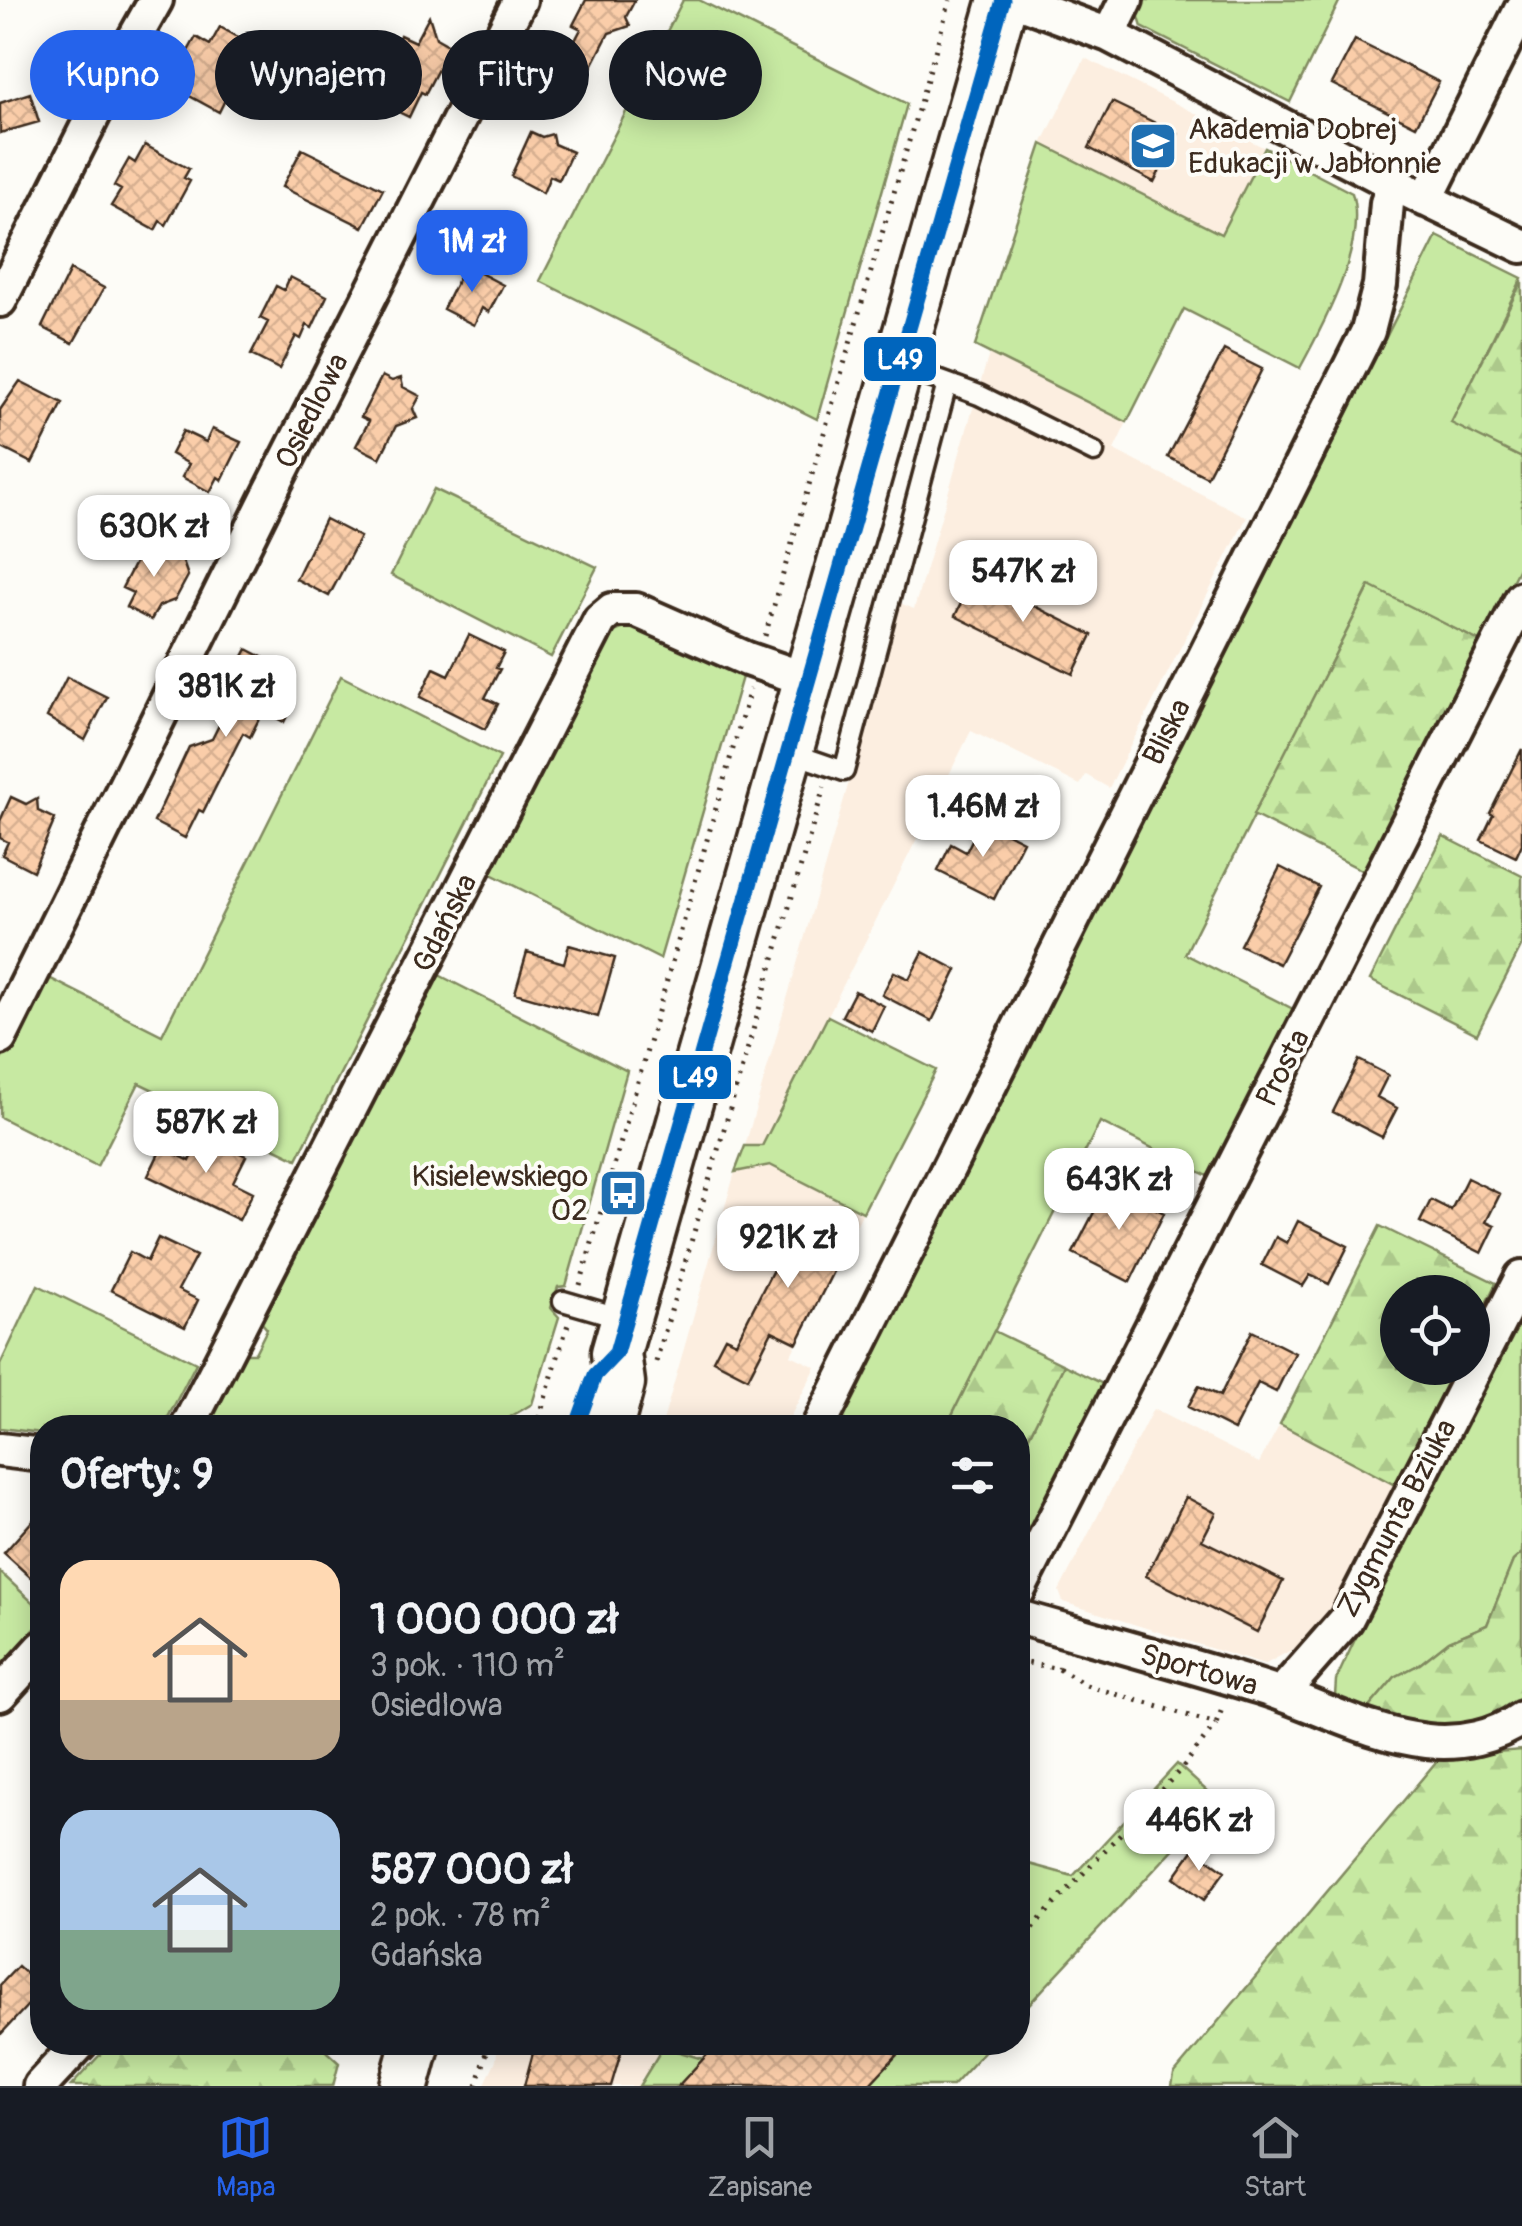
<!DOCTYPE html>
<html lang="pl">
<meta charset="utf-8">
<style>
body{margin:0;font-family:Pangolin,sans-serif;background:#20242c;color:#f1f3f6;height:100vh;display:flex;flex-direction:column;font-size:38px;white-space:nowrap}
*{box-sizing:border-box;margin:0}
p{font-size:32px;color:#9ea1a6}
.icon{flex:none;width:55px;height:55px;fill:none;stroke:currentColor;stroke-width:2;stroke-linecap:round;stroke-linejoin:round}
.map{position:relative;flex:1;overflow:hidden}
.sheet{position:absolute;left:30px;top:1415px;width:1000px;height:640px;display:flex;flex-direction:column;background:#171b24;border-radius:40px;box-shadow:0 5px 25px #0003}
.sheet>*{flex:none}
.banner{position:absolute;left:30px;top:30px;width:1000px;height:90px;display:flex;gap:20px}
.tools{position:absolute;left:1380px;top:1275px;display:grid;gap:20px}
.tools a{display:grid;place-items:center;width:110px;height:110px;border-radius:50%;background:#171b24;box-shadow:0 5px 25px #0003;font-size:50px}
.price{position:absolute;translate:-50% -85px;padding:0 22px;border-radius:20px;background:#fff;color:#222;font-size:32px;line-height:65px;filter:drop-shadow(0 2px 5px #0008)}
.price::after{content:'';position:absolute;left:50%;top:60px;width:30px;height:22px;margin-left:-15px;background:inherit;clip-path:polygon(0 0,100% 0,50% 100%)}
.price.on{background:#2563eb;color:#fff}
ul{padding:0;list-style:none}
li{display:flex;align-items:center;gap:30px;height:250px;padding:0 30px}
li span{display:grid;place-items:center;flex:none;width:280px;height:200px;border-radius:30px;color:#555}
li>.icon{margin-inline-start:auto}
span .icon{width:120px;height:120px;fill:#fffc;stroke-width:1}
li b{font-size:42px}
h2{display:flex;justify-content:space-between;align-items:center;height:120px;padding:0 30px;font-size:42px}
.chip{padding:0 35px;border-radius:45px;background:#171b24;box-shadow:0 5px 25px #0003;font-size:35px;line-height:90px}
.chip.on{background:#2563eb;color:#fff}
.tab-bar{display:flex;justify-content:space-around;align-items:center;height:140px;border-top:2px solid #363941;background:#171b24;font-size:28px;color:#9ea1a6}
.tab-bar a{display:grid;justify-items:center;gap:5px}
.tab-bar .on{color:#2563eb}
.map>svg:first-child{display:block}
</style>
<div class="map">
<svg width="1522" height="2086" viewBox="0 0 1522 2086">
<defs>
<pattern id="forest-firs" width="22" height="20" patternUnits="userSpaceOnUse" patternTransform="scale(2.5)"><rect width="22" height="20" fill="#c7e9a2"/><path d="M5 1l3.5 6h-7zM16 11l3.5 6h-7z" fill="#acc88b"/></pattern>
<pattern id="building-cross-hatch" width="8" height="8" patternUnits="userSpaceOnUse" patternTransform="scale(2.5)"><rect width="8" height="8" fill="#facda9"/><path d="M0 0l8 8M0 8l8-8" fill="none" stroke="#d7b091"/></pattern>
</defs>
<rect width="100%" height="100%" fill="#fdfcf7"/>
<filter id="ink" filterUnits="userSpaceOnUse"><feTurbulence type="fractalNoise" baseFrequency=".01" numOctaves="2"/><feDisplacementMap in="SourceGraphic" scale="20" xChannelSelector="R" yChannelSelector="G"/><feConvolveMatrix kernelMatrix="1 2 1 2 8 2 1 2 1" color-interpolation-filters="sRGB"/></filter>
<g filter="url(#ink)">
<!-- built -->
<path fill="#fceee0" d="M1085 58 1265 148 1222 235 1042 144Z
M989 354 1127 422 1114 450 1247 517 1109 788 1086 775 1080 785 971 731 762 1147 745 1146 900 603 914 609Z
M770 1165 863 1212 791 1355 816 1367 785 1427 661 1428 735 1172Z
M1153 1409 1259 1463 1280 1424 1395 1485 1320 1634 1264 1665 1063 1602 1059 1591Z
M498 2043H719L704 2059 642 2077 639 2086H484L496 2060Z"/>
<!-- grass -->
<path fill="#c7e9a2" stroke="#818a60" stroke-width="2.5" d="M683 0H699L907 104 817 419 540 281Z
M1143 0H1340L1290 102 1142 27 1137 11Z
M1042 144 1221 234 1265 148 1352 193C1367 245 1325 322 1300 368L1184 309 1127 422 975 346Z
M1437 236 1522 278 1452 422 1522 458V562L1481 642 1369 587 1185 954 1295 1010 1210 1177 1100 1122 946 1427 837 1428Z
M434 489 597 567 551 657 391 575Z
M637 623 744 670 660 959 487 872 614 632Z
M341 676 500 757 297 1159 139 1083 97 1166 0 1117V1062L45 976 162 1035Z
M437 974 627 1071 566 1286 558 1287 551 1308 559 1317 532 1404 493 1427 207 1428 246 1353H255L267 1329 262 1323Z
M828 1016 936 1070 863 1212 770 1165 735 1172 745 1146H762Z
M38 1285 196 1363 163 1427 42 1428V1433L0 1428V1365Z
M1522 1319V1553L1513 1561 1487 1625 1449 1641 1420 1664 1395 1677 1366 1711 1335 1696 1336 1680 1365 1618Z
M1064 1365 1105 1385 1018 1558V1458Z
M0 1572 42 1611V1621L0 1667Z
M1177 1764 1218 1801 1018 2016V1861L1073 1876Z
M719 2043H992L952 2086H639L663 2047 703 2059Z"/>
<!-- forest -->
<path fill="url(#forest-firs)" stroke="#818a60" stroke-width="2.5" d="M1522 281V458L1451 423Z
M1370 586 1481 642 1366 872 1253 815Z
M1443 836 1522 876V945L1477 1034 1370 980Z
M1380 1226 1496 1283 1473 1330 1472 1292H1398V1368H1454L1395 1485 1280 1424Z
M994 1331 1064 1365 1018 1458V1428L946 1427Z
M1522 1553V1703L1495 1720 1420 1732 1366 1711 1395 1677 1420 1664 1449 1641 1487 1625 1513 1561Z
M1522 1750V2086H1172L1174 2074 1441 1756Z
M111 2043H317L339 2063 333 2086H71Z"/>
<!-- building -->
<path fill="url(#building-cross-hatch)" stroke="#3b2a1e" stroke-width="2.5" d="M586 0H635L626 17 630 26 609 33 592 66 568 54 581 29 573 25Z
M429 16 436 38 450 46 425 94 421 92 409 117 374 100 400 35 415 42Z
M220 27 254 46 248 58 257 63 234 105 225 100 219 112 184 93 194 75 179 67 196 37 210 45Z
M1355 40 1439 82 1416 126 1332 84Z
M30 93 39 122 0 133V103Z
M1112 102 1178 134 1154 182 1089 148Z
M531 132 542 137 552 134 554 144 572 152 559 180 550 176 543 193 511 176Z
M145 145 189 169 184 178 190 181 166 225 160 221 155 230 111 206 121 190 114 186 121 173 129 159 135 163Z
M302 149 383 189 363 227 282 187Z
M465 265 503 285 489 312 482 308 474 325 443 309Z
M70 270 104 288 73 343 42 327Z
M290 277 327 296 312 328 307 325 301 339 296 336 279 369 251 355 268 322 260 318 276 286 284 290Z
M1224 350 1262 369 1207 477 1168 457Z
M382 376 392 381 401 378 403 387 420 396 413 409 417 418 396 426 380 458 356 446 369 421 361 417Z
M20 381 63 403 32 463 0 447V410Z
M212 429 241 442 222 480 218 477 210 492 182 477 189 464 171 454 183 431 206 442Z
M325 519 360 537 329 596 296 579Z
M146 541 182 559 188 576 175 600 159 606 151 620 126 607 133 593 122 588Z
M974 576 1092 635 1073 674 955 616Z
M469 635 504 652 496 668 500 669 485 698 498 704 485 729 420 697 434 668 449 675Z
M247 649 295 674 285 694 295 700 284 722 263 711 250 737 243 733 203 812 199 810 185 838 154 822 189 747 212 739 240 683 231 679Z
M67 677 107 697 85 740 47 717Z
M1522 749V844L1516 857 1481 840 1493 815 1490 813Z
M11 797 26 804 37 798 38 811 55 819 33 871 2 855 8 842 0 838V821Z
M982 820 1023 841 994 899 938 871 951 844 966 852Z
M1280 867 1319 887 1279 964 1240 945Z
M569 945 615 958 598 1017 515 993 527 952 564 963Z
M923 952 957 970 932 1021 882 995 894 972 909 979Z
M855 991 884 1006 872 1031 842 1016Z
M1359 1060 1388 1075 1377 1097 1397 1108 1382 1137 1333 1112Z
M203 1135 246 1156 233 1182 253 1192 239 1220 148 1176 162 1147 190 1161Z
M1467 1178 1500 1194 1486 1222 1495 1226 1482 1253 1420 1222 1431 1200 1451 1210Z
M1108 1185 1164 1213 1130 1282 1073 1253Z
M804 1209 852 1234 797 1343 772 1331 748 1378 713 1360 725 1337 736 1342Z
M1298 1221 1348 1246 1329 1284 1310 1275 1303 1286 1262 1265 1276 1237 1287 1243Z
M158 1238 196 1256 178 1290 198 1300 185 1327 111 1290 130 1252 147 1261Z
M1252 1331 1295 1353 1276 1392 1258 1383 1234 1430 1188 1407 1199 1386 1220 1396Z
M1186 1497 1216 1513 1202 1540 1283 1581 1257 1632 1146 1576Z
M42 1510V1588L4 1553Z
M1194 1849 1225 1871 1204 1900 1174 1877Z
M42 1961V2018L28 2005 0 2035V1985L18 1966 29 1976Z
M536 2042H624L611 2086H524Z
M719 2042H909L868 2086H678Z"/>
<g fill="none" stroke-linecap="round" stroke-linejoin="round">
<!-- lane casing -->
<g stroke="#3b2a1e" stroke-width="25">
<path id="lane" d="M900 366 979 395 1094 452
M789 752 844 771 947 384
M563 1301 625 1319"/>
</g>
<!-- street casing -->
<g stroke="#3b2a1e" stroke-width="40">
<path id="street" d="M1015 0 1109 35 1394 184 1522 246
M1109 35 1126 0
M1426 200 1522 8
M0 300 111 80 156 0
M0 1038 267 499 520 0
M187 1428 600 620 612 610H636L747 659 808 680
M818 1428 1368 331 1380 285 1387 203 1394 184
M0 1450 42 1455
M1018 1591 1522 598
M1018 1617C1098 1640 1180 1662 1260 1687 1316 1704 1369 1735 1427 1741 1460 1745 1495 1737 1522 1718
M0 1694 42 1648
M1285 1695 1289 1685 1346 1620 1522 1277
M40 2086 81 2042"/>
</g>
<!-- secondary casing -->
<g stroke="#3b2a1e" stroke-width="55">
<path id="secondary" d="M608 1428 620 1383 616 1353 1003 0
M404 2086 416 2042"/>
</g>
<!-- path -->
<path stroke="#3b2a1e" stroke-width="5" stroke-dasharray="2.5 8" stroke-linecap="butt" d="M765 636 950 0
M580 1285 750 689
M656 1362 824 787
M536 1428 568 1324
M560 1428 570 1420
M1018 1661 1059 1669 1062 1661
M1059 1669 1086 1685 1216 1724 1224 1704
M1018 1943 1182 1768 1216 1724
M477 2086 490 2042"/>
<!-- lane -->
<use href="#lane" stroke="#fdfcf7" stroke-width="18"/>
<!-- street -->
<use href="#street" stroke="#fdfcf7" stroke-width="32"/>
<!-- secondary -->
<use href="#secondary" stroke="#fdfcf7" stroke-width="48"/>
<!-- bus-1 casing -->
<g stroke="#fdfcf7" stroke-width="22">
<path id="bus-1" d="M576 1428 595 1375 616 1353 1003 0"/>
</g>
<!-- bus-1 -->
<use href="#bus-1" stroke="#0065bd" stroke-width="15"/>
</g>
</g>
<!-- icons -->
<defs>
<g id="school-square" transform="scale(2.5)"><rect x="-9" y="-9" width="18" height="18" rx="4" fill="#1f6fb2" stroke="#fdfcf7"/><path d="M0-5L7-2L0 1L-7-2ZM-4 1L0 2.5L4 1V4Q0 6-4 4Z" fill="#fff"/></g>
<g id="bus-square" transform="scale(2.5)"><rect x="-9" y="-9" width="18" height="18" rx="4" fill="#1f6fb2" stroke="#fdfcf7"/><path d="M-5-6H5V4H4V6H2V4H-2V6H-4V4H-5ZM-3.5-4V0h7V-4ZM-3.5 1.2v1.5H-2V1.2ZM2 1.2v1.5H3.5V1.2Z" fill="#fff"/></g>
</defs>
<g fill-rule="evenodd">
<use href="#school-square" x="1153" y="146"/>
<use href="#bus-square" x="623" y="1193"/>
</g>
<g text-anchor="middle" dominant-baseline="central" stroke-width="8" stroke-linejoin="round" paint-order="stroke">
<!-- poi labels -->
<g font-size="30" fill="#3b2a1e" stroke="#fdfcf7" text-anchor="start">
<text x="1188" y="129">Akademia Dobrej<tspan x="1188" dy="34">Edukacji w Jabłonnie</tspan></text>
<text x="588" y="1176" text-anchor="end">Kisielewskiego<tspan x="588" dy="34">02</tspan></text>
</g>
<!-- street labels -->
<g font-size="30" fill="#3b2a1e" stroke="#fdfcf7">
<text transform="translate(312 411) rotate(-63)">Osiedlowa</text>
<text transform="translate(1167 732) rotate(-63)">Bliska</text>
<text transform="translate(445 923) rotate(-63)">Gdańska</text>
<text transform="translate(1283 1068) rotate(-63)">Prosta</text>
<text transform="translate(1397 1518) rotate(-62)">Zygmunta Bziuka</text>
<text transform="translate(1199 1670) rotate(16)">Sportowa</text>
</g>
</g>
<g stroke="#fdfcf7" stroke-width="4">
<rect x="862" y="335" width="76" height="48" rx="10" fill="#0065bd"/>
<rect x="657" y="1053" width="76" height="48" rx="10" fill="#0065bd"/>
</g>
<g font-size="28" text-anchor="middle" font-weight="bold" fill="#fff">
<text x="900" y="369">L49</text>
<text x="695" y="1087">L49</text>
</g>
</svg>
<div class="tools">
<a><svg class="icon" aria-label="locate" viewBox="0 0 24 24"><circle cx="12" cy="12" r="6"/><path d="M12 2v4M12 18v4M2 12h4M18 12h4"/></svg></a>
</div>
<b class="price on" style="left:472px;top:295px">1M zł</b>
<b class="price" style="left:154px;top:580px">630K zł</b>
<b class="price" style="left:1023px;top:625px">547K zł</b>
<b class="price" style="left:226px;top:740px">381K zł</b>
<b class="price" style="left:983px;top:860px">1.46M zł</b>
<b class="price" style="left:206px;top:1176px">587K zł</b>
<b class="price" style="left:1119px;top:1233px">643K zł</b>
<b class="price" style="left:788px;top:1291px">921K zł</b>
<b class="price" style="left:1199px;top:1874px">446K zł</b>
<div class="banner">
<a class="chip on">Kupno</a>
<a class="chip">Wynajem</a>
<a class="chip">Filtry</a>
<a class="chip">Nowe</a>
</div>
<section class="sheet">
<h2>Oferty: 9<svg class="icon" aria-label="filters" viewBox="0 0 24 24"><path d="M4 7h16M4 17h16"/><circle cx="9" cy="7" r="2"/><circle cx="15" cy="17" r="2"/></svg></h2>
<ul>
<li><span style="background:linear-gradient(#ffd9b3 70%,#b9a48a 0)"><svg class="icon" aria-label="home" viewBox="0 0 24 24"><path d="M3 11l9-7 9 7M6 9v11h12V9"/></svg></span><div><b>1 000 000 zł</b><p>3 pok. · 110 m²</p><p>Osiedlowa</p></div></li>
<li><span style="background:linear-gradient(#a9c7e8 60%,#7fa58c 0)"><svg class="icon" aria-label="home" viewBox="0 0 24 24"><path d="M3 11l9-7 9 7M6 9v11h12V9"/></svg></span><div><b>587 000 zł</b><p>2 pok. · 78 m²</p><p>Gdańska</p></div></li>
</ul>
</section>
</div>
<nav class="tab-bar">
<a class="on"><svg class="icon" aria-label="map" viewBox="0 0 24 24"><path d="M3 6l6-2 6 2 6-2v14l-6 2-6-2-6 2zM9 4v14M15 6v14"/></svg>Mapa</a>
<a><svg class="icon" aria-label="saved" viewBox="0 0 24 24"><path d="M7 4h10v16l-5-4-5 4z"/></svg>Zapisane</a>
<a><svg class="icon" aria-label="home" viewBox="0 0 24 24"><path d="M3 11l9-7 9 7M6 9v11h12V9"/></svg>Start</a>
</nav>
